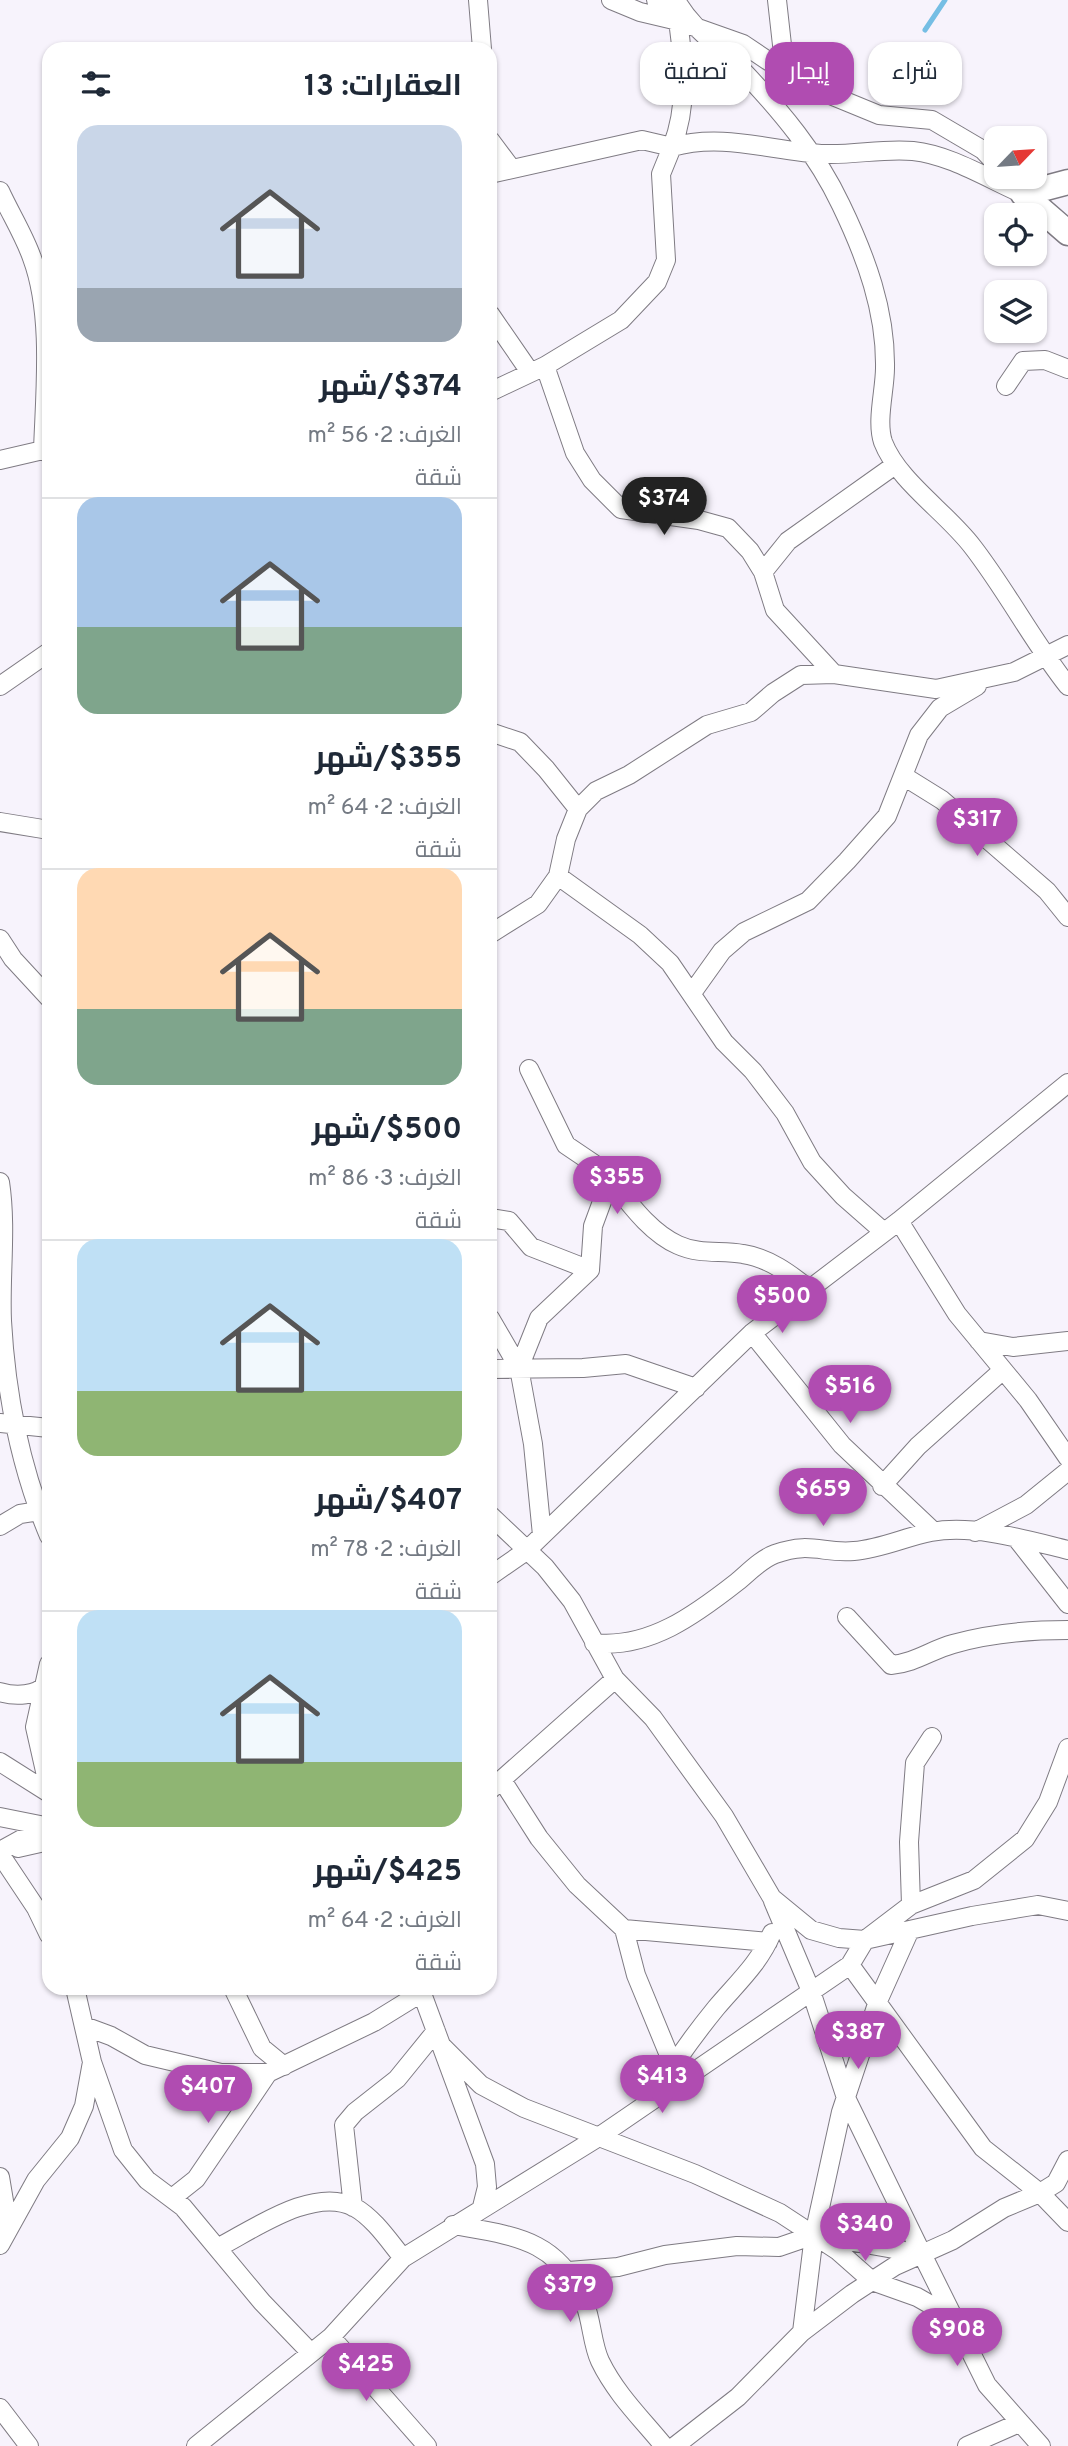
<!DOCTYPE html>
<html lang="ar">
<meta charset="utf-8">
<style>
body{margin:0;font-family:Overpass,Cairo,sans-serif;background:#f6f6f7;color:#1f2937;direction:rtl;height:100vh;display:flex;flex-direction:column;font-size:26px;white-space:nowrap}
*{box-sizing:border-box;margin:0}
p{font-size:23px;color:#747a83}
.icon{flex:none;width:38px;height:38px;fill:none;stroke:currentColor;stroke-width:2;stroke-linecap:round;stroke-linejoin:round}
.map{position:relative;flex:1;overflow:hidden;direction:ltr}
.side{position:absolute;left:42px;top:42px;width:455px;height:1953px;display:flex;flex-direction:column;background:#fff;border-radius:21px;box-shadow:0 2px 5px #0004;direction:rtl}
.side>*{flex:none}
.banner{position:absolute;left:518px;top:42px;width:444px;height:63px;direction:rtl;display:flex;gap:14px}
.needle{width:46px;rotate:65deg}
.controls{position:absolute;left:984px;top:126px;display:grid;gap:14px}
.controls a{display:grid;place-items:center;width:63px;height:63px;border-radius:14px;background:#fff;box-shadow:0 2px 5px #0004;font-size:35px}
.price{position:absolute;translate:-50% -60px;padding:0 16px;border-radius:24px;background:#b04cb1;color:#fff;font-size:23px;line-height:46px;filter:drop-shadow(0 2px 4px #0008)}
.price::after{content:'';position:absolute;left:50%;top:42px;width:21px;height:16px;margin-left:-10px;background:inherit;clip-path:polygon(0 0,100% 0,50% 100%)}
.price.active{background:#222;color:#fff}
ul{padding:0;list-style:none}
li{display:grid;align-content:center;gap:14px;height:371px;padding:0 35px}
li+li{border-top:2px solid #e0e1e3}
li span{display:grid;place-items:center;height:217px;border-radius:21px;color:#555}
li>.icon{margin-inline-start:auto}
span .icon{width:126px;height:126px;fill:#fffc;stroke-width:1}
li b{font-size:30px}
h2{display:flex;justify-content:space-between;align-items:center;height:84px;padding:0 35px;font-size:30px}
.pill{padding:0 24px;border-radius:21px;background:#fff;box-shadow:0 2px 5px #0004;font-size:24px;line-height:63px}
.pill.active{background:#b04cb1;color:#fff}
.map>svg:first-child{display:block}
</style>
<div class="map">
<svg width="1068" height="2446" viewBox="0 0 1068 2446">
<rect width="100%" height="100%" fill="#f7f3fc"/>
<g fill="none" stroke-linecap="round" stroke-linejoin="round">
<!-- stream -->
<path stroke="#75bee4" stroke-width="5" d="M925 30 945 0"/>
<!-- street casing -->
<g stroke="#7f7b83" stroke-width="20">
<path id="street" d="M478 0 482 49
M656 0 678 21 743 44 801 83 879 115 932 120 983 150 996 164
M676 0C691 28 719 46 741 69 781 111 817 154 841 205 866 257 886 311 885 368 885 390 876 421 883 442 898 481 946 512 972 546 1007 591 1033 642 1068 686
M777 0 785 72
M490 140 511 168
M490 174 642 140 672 147C688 106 684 64 678 21L640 12 611 0
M0 191C10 213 24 235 32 258 53 314 45 392 43 450
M490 314 530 372
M545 366 575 453 592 480 621 509 699 520 728 528 750 551 763 572 775 610 834 674
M1006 386 1023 361 1045 360 1068 369
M490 392 545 366 621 320 657 282 666 260 661 174 672 147C724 132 774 152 826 154 855 155 885 148 913 151 951 155 988 179 1023 194
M0 460 43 450 49 454
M763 572 788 541 895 465
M0 686 49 652
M490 732 520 742 546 769 578 809
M905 777 942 800 1047 891 1068 917
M0 822 49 830
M558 876 640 935 670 963 724 1042 753 1071 785 1113 812 1162 843 1196 884 1232
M490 934 538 904 558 876 566 839 578 809 596 791 629 775 707 725 751 712 773 693 801 675 834 674 936 689 1014 672 1068 645
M0 939 13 959 49 998
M692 993 722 951 744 932 808 901 847 861 887 816 919 735 940 708 977 686
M605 1173C626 1198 647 1231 678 1245 700 1255 721 1250 743 1254 769 1258 790 1274 809 1289
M0 1182C7 1228 0 1275 2 1321 6 1394 21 1469 49 1536
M490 1218 509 1221 531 1247 590 1270
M899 1221 957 1314 1028 1400 1068 1458
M490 1318 519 1368 533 1444 542 1535
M752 1333 842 1445 933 1531
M979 1341 1013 1347 1068 1341
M519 1368 539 1318 590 1270 593 1226 607 1188 603 1170 566 1145 529 1069
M490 1369 583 1368 626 1364 696 1388
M0 1423 49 1428
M882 1486 918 1446 1003 1370
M490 1515 545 1567 572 1601 615 1679 653 1718 724 1816 772 1898 811 1930 839 1938 865 1940 972 1916 1038 1905 1068 1911
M0 1526 20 1514 39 1511
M975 1532 1026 1505 1068 1471
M1017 1539 1068 1604
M490 1576 526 1551 752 1333 899 1221 1068 1083
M847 1617 891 1665C915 1663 931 1650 953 1644 991 1633 1029 1630 1068 1630
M594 1643C649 1649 695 1615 737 1582 748 1573 761 1559 775 1554 811 1541 823 1554 854 1551 881 1549 905 1537 931 1532 974 1524 1027 1540 1068 1550
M49 1664 35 1727 49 1789
M0 1692C16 1697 36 1696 48 1683
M0 1762 49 1793
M502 1780 539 1838 577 1885 624 1929 768 1942
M490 1790 615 1679
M0 1817 45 1826
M18 1848 49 1841
M0 1851 49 1824
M0 1854 36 1908 49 1935
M773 1901 811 1991 846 2098 922 2254 987 2385 1041 2446
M911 1905 909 1842 915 1763 932 1737
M624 1929 636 1975 673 2065
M850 1965 983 2148 1040 2193 1068 2222
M75 1988 92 2062 123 2150 147 2180 183 2207 262 2302 311 2353
M233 1988 262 2048 284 2066
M420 1988 485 2164 487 2187 482 2207
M84 2026 111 2036 145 2055 221 2073H268L374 2022 421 1993
M441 2045 481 2085 524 2108 695 2174 780 2213 838 2251 872 2281 917 2297 954 2318
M655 2093C674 2063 694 2035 716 2008 737 1983 759 1964 772 1933
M0 2177 8 2225
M172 2198 196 2179 268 2073
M353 2207 344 2125 355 2112 397 2079 436 2031
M453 2225C515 2236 559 2239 585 2304 592 2322 592 2344 600 2361 616 2394 641 2418 664 2446
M0 2245 36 2180 70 2138 84 2106 92 2062
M219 2247C254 2229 314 2186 354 2207 374 2218 389 2241 403 2258
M569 2271 618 2267 665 2255 737 2246 779 2247 814 2235 922 2254
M802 2332 814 2235 841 2112 878 2001 909 1932
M331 2337 427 2446
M0 2408 29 2446
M196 2446 331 2337 403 2258 597 2138 850 1965 865 1940 911 1905 974 1880 1025 1839 1048 1802 1068 1748
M675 2446 738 2397 802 2332 852 2294 895 2266 953 2240 1004 2208 1040 2193 1056 2183 1068 2160
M967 2446 1019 2423"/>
</g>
<!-- secondary casing -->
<g stroke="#7f7b83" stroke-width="27">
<path id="secondary" d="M1023 194 1068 233
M1023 194 1068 182"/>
</g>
<!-- street -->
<use href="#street" stroke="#fff" stroke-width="18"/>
<!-- secondary -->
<use href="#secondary" stroke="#fff" stroke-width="24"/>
</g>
</svg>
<div class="controls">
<a><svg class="needle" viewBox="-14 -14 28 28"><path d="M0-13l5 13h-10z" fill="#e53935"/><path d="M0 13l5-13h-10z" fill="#747a83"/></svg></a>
<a><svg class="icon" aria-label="locate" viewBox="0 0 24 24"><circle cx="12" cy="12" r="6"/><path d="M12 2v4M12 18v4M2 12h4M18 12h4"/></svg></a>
<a><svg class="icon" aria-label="layers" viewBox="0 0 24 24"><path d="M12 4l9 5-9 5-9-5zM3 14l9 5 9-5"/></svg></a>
</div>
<b class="price active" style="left:664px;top:537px">$374</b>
<b class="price" style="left:977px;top:858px">$317</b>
<b class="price" style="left:617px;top:1216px">$355</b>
<b class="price" style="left:782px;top:1335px">$500</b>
<b class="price" style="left:850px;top:1425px">$516</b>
<b class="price" style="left:823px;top:1528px">$659</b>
<b class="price" style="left:858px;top:2071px">$387</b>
<b class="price" style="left:662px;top:2115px">$413</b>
<b class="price" style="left:208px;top:2125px">$407</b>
<b class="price" style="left:865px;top:2263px">$340</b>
<b class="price" style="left:570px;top:2324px">$379</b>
<b class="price" style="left:957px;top:2368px">$908</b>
<b class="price" style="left:366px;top:2403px">$425</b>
<div class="banner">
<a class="pill">شراء</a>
<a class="pill active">إيجار</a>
<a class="pill">تصفية</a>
</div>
<section class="side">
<h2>العقارات: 13<svg class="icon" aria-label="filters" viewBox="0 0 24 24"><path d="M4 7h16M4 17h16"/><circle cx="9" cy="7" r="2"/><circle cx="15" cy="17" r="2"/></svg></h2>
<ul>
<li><span style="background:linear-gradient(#c9d6e8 75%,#9aa5b1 0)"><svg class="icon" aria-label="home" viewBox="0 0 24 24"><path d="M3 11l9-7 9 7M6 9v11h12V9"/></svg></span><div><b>$374/شهر</b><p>الغرف: 2 · 56 m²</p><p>شقة</p></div></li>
<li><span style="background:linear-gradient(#a9c7e8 60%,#7fa58c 0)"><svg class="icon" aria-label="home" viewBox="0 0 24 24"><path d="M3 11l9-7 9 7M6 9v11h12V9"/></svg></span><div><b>$355/شهر</b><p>الغرف: 2 · 64 m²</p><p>شقة</p></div></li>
<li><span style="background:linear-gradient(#ffd9b3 65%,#7fa58c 0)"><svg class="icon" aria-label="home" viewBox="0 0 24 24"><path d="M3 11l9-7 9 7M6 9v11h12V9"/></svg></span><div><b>$500/شهر</b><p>الغرف: 3 · 86 m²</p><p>شقة</p></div></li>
<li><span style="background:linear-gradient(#bfe0f5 70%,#8fb573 0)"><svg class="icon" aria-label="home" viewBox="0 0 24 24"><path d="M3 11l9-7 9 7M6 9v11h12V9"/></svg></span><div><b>$407/شهر</b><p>الغرف: 2 · 78 m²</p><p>شقة</p></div></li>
<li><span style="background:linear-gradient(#bfe0f5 70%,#8fb573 0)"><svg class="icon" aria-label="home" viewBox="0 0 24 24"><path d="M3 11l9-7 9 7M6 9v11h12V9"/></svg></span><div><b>$425/شهر</b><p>الغرف: 2 · 64 m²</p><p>شقة</p></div></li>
</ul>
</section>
</div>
